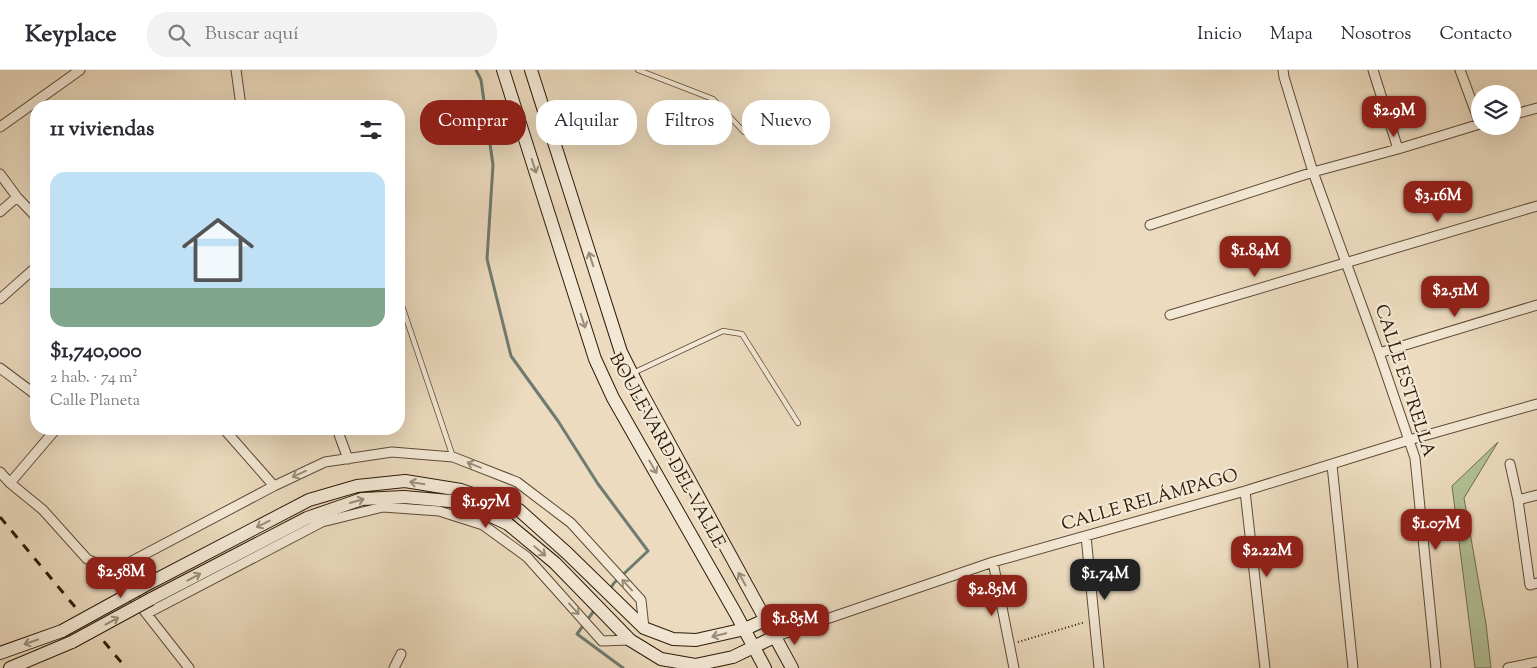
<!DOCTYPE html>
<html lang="es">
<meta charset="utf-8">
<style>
body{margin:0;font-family:"Sorts Mill Goudy",serif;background:#f2f2f3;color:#2b2b33;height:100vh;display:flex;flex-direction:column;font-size:19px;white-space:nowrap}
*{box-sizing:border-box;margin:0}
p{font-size:16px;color:#7c7c81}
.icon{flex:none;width:28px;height:28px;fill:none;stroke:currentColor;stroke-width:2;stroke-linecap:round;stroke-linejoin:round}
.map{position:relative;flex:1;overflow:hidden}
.side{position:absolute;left:30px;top:30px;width:375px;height:335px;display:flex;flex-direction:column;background:#fff;border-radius:20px;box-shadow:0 5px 20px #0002}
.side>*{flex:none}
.top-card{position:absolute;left:420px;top:30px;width:475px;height:45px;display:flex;gap:10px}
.fabs{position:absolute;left:1471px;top:15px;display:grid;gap:10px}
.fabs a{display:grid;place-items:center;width:50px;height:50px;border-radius:50%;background:#fff;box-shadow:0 5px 20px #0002;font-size:25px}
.price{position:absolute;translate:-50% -42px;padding:0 11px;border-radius:10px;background:#8f2418;color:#fff;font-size:16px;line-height:32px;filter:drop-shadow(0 1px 2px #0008)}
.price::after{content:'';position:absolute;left:50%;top:30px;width:15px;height:11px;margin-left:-8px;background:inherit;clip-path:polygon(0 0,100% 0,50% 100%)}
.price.selected{background:#222;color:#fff}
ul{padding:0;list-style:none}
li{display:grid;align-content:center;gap:10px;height:265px;padding:0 20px}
li span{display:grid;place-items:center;height:155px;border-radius:15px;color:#555}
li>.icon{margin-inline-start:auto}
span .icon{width:90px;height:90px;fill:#fffc;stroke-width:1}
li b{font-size:21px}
h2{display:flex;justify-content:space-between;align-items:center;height:60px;padding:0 20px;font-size:21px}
.chip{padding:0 18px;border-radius:20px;background:#fff;box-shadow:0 5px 20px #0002;font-size:18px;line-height:45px}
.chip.selected{background:#8f2418;color:#fff}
header{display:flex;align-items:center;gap:30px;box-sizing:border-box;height:70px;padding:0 25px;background:#fff;border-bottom:1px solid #e1e1e2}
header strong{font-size:24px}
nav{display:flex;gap:28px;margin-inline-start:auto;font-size:18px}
.search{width:350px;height:45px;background:#f2f2f3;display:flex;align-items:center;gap:12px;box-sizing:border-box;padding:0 18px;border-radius:20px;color:#7c7c81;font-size:19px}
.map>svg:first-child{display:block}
</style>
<header>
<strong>Keyplace</strong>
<div class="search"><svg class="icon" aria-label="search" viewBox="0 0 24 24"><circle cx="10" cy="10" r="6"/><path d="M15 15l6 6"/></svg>Buscar aquí</div>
<nav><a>Inicio</a><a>Mapa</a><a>Nosotros</a><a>Contacto</a></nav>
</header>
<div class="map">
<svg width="1537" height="598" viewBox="0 0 1537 598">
<rect width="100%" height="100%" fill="#ecdbbf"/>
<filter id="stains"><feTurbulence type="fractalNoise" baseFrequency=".004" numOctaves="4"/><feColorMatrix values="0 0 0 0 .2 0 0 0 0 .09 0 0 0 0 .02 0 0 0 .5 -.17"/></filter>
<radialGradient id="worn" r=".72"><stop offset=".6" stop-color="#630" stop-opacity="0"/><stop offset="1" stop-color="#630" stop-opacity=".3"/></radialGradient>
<!-- green -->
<path fill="#b2c196" stroke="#706e50" d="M1498 372 1464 428 1486 554 1491 598H1475L1452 416Z"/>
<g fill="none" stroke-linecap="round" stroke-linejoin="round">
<!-- stream -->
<path stroke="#6e7b70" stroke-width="3" d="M476 0 481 10 493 95 487 189 511 286 558 351 598 414 648 481 614 513 610 519
M596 538 577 564 623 598"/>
<!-- lane casing -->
<g stroke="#5e4b36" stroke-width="6">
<path id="lane" d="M638 0 713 29 744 62 763 68 801 67
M399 227 453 387
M633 303 723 261 742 264 798 353"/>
</g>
<!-- street casing -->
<g stroke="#5e4b36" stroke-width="11">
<path id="street" d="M236 0 241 36
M1283 0 1284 7 1313 102 1379 283 1415 388 1436 598
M1373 0 1398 79
M1460 0 1480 54
M1512 45 1537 38
M0 57 80 0
M0 104 17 127 36 147
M0 142 17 127
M1150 155 1313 102 1398 79 1480 54
M0 229 36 197
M1170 245 1537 136
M1379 283 1537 235
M0 298 36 325
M224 359 274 416
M337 359 348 389
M1510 394 1518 430 1530 515 1537 513
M1332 395 1353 598
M0 402 10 413 43 440 87 489 113 501 189 598
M10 413 56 359
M1245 421 1265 598
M1518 430 1537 425
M1086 466 1099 598
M993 492 1014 598
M113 501 274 416 325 392 392 382 453 387 517 412 571 453 641 530 644 558
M148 543 322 452 383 437 439 441 483 455 527 487 602 571 630 570
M774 567 993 492 1245 421 1409 370 1537 334
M394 598 401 584
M1508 598 1537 592"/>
</g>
<!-- secondary casing -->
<g stroke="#2e1b09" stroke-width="14">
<path id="secondary" d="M503 0 595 289 613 328 736 544 765 598
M531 0 621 282 639 318 792 598
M144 516 309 430 357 416 405 411 461 420 519 440 567 483 644 558 673 569 696 570 745 559 765 550
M151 529 307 448 362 429 404 427 461 432 508 454 555 493 630 570 661 589 695 595 733 587 774 567
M0 583 62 561
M10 598 72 572"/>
</g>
<!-- path -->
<path stroke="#2e1b09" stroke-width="2" stroke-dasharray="1 2.5" stroke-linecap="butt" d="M1018 572 1085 552"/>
<!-- lane -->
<use href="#lane" stroke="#f3e8d5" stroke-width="4.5"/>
<!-- street -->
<use href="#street" stroke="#f3e8d5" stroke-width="9"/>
<!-- secondary -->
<use href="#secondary" stroke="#f3e8d5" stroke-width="12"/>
<!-- rail -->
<path stroke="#2e1b09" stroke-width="3" stroke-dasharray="9 9" stroke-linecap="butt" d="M0 447 126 598"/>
<!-- secondary-bridge casing -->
<g stroke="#2e1b09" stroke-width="14" stroke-linecap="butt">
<path id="secondary-bridge" d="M62 561 144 516
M72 572 151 529"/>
</g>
<!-- secondary-bridge -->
<use href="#secondary-bridge" stroke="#f3e8d5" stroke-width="12"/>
</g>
<!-- one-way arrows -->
<defs><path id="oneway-shaft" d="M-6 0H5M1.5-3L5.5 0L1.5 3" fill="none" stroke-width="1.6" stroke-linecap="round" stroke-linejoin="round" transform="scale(1.25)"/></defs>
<g stroke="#9a8c79">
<use href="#oneway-shaft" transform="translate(534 96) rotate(72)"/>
<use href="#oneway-shaft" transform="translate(591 189) rotate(-108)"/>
<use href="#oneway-shaft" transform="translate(583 251) rotate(72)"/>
<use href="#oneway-shaft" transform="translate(474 395) rotate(-158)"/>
<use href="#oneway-shaft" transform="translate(653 397) rotate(60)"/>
<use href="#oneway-shaft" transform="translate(299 404) rotate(155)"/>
<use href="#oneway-shaft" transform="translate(417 413) rotate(-171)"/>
<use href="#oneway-shaft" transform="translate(357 431) rotate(-16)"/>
<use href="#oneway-shaft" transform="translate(263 454) rotate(153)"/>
<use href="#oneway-shaft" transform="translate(540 481) rotate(40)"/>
<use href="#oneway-shaft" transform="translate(194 507) rotate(-28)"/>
<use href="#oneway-shaft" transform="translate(742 509) rotate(-119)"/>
<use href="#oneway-shaft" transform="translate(627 515) rotate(-133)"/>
<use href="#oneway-shaft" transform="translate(574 539) rotate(48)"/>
<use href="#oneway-shaft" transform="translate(112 551) rotate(-28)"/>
<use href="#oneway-shaft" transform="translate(719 565) rotate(167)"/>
<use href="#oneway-shaft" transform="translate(31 572) rotate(161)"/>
</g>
<g text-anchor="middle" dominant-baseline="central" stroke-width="4.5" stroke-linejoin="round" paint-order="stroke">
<!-- street labels -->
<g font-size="18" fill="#2e1b09" stroke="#f3e8d5">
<text transform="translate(1404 311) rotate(72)">CALLE ESTRELLA</text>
<text transform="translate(666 381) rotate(61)">BOULEVARD DEL VALLE</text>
<text transform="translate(1150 431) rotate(-16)">CALLE RELÁMPAGO</text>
</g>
</g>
<rect width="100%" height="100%" filter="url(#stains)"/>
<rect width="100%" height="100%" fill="url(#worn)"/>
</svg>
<div class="fabs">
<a><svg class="icon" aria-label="layers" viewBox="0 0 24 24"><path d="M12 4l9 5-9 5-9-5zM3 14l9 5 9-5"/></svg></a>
</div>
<b class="price" style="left:1394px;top:68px">$2.9M</b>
<b class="price" style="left:1438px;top:153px">$3.16M</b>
<b class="price" style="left:1255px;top:208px">$1.84M</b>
<b class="price" style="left:1455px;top:248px">$2.51M</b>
<b class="price" style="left:486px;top:459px">$1.97M</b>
<b class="price" style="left:1436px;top:481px">$1.07M</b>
<b class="price" style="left:1267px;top:508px">$2.22M</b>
<b class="price" style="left:121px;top:529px">$2.58M</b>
<b class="price selected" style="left:1105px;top:531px">$1.74M</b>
<b class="price" style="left:992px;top:547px">$2.85M</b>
<b class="price" style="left:795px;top:576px">$1.85M</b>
<div class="top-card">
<a class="chip selected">Comprar</a>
<a class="chip">Alquilar</a>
<a class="chip">Filtros</a>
<a class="chip">Nuevo</a>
</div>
<section class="side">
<h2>11 viviendas<svg class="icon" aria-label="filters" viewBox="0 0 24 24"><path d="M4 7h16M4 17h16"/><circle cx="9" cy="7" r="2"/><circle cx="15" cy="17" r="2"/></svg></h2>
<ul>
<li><span style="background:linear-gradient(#bfe0f5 75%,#7fa58c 0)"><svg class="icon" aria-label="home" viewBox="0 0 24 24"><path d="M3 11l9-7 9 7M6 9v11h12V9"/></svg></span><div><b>$1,740,000</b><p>2 hab. · 74 m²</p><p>Calle Planeta</p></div></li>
</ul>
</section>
</div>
